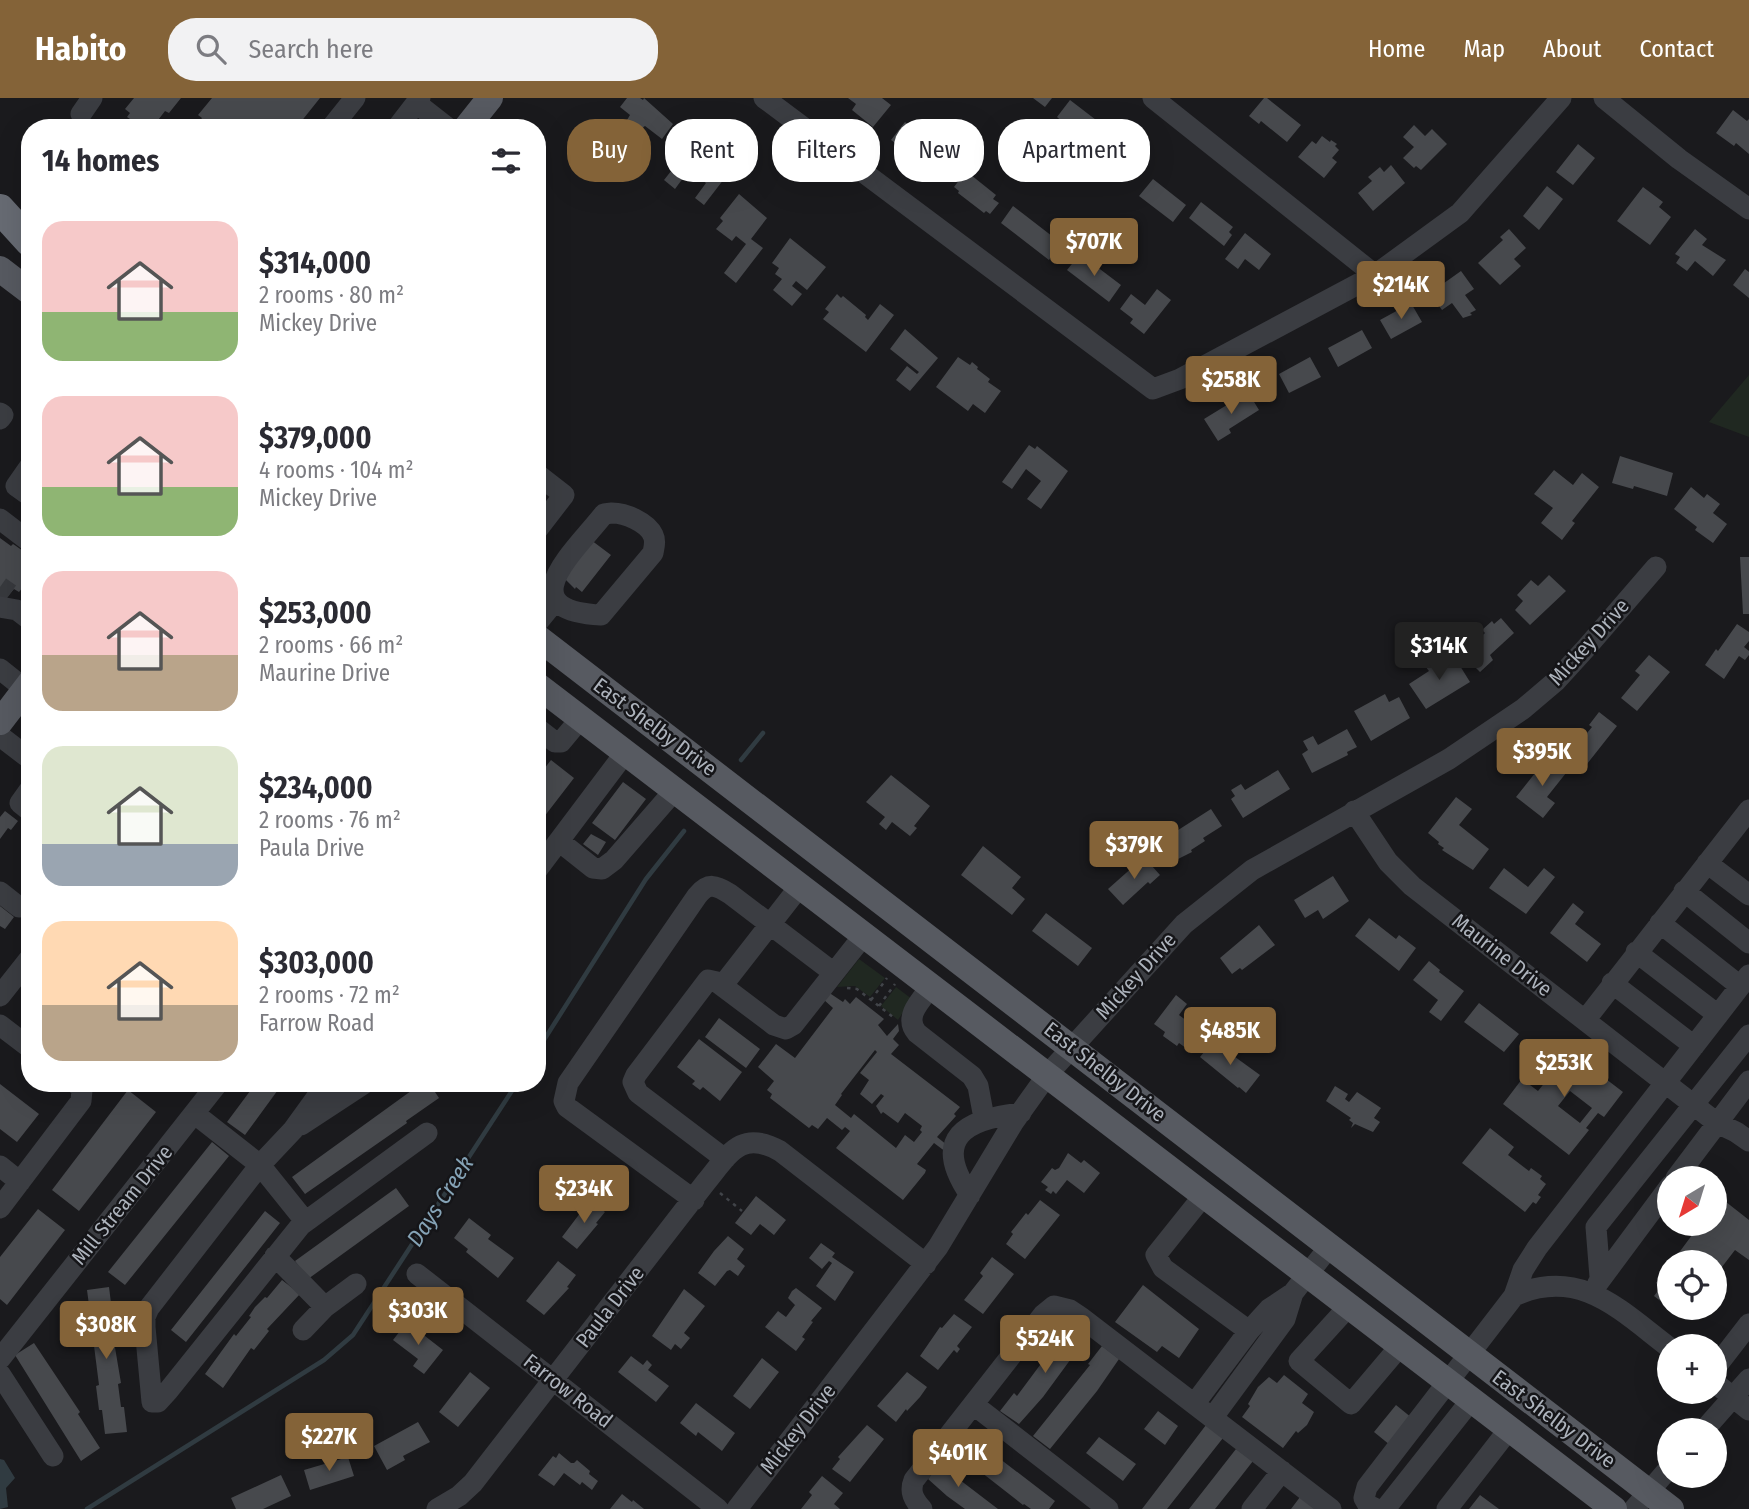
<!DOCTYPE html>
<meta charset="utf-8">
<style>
body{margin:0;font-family:"Fira Sans Condensed",sans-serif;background:#f2f2f3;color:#2b2b33;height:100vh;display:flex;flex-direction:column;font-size:26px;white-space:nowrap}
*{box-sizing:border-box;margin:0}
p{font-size:23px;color:#7c7c81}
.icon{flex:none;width:38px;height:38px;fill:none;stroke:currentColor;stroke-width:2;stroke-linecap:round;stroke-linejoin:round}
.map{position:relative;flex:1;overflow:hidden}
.details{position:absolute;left:21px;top:21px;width:525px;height:973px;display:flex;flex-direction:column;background:#fff;border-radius:28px;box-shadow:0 7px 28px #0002}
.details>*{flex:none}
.top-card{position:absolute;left:567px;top:21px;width:665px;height:63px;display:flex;gap:14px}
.needle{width:46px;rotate:218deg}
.buttons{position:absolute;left:1657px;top:1068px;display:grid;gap:14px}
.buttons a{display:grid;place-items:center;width:70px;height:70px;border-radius:50%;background:#fff;box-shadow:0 7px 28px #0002;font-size:35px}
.price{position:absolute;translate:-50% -60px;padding:0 16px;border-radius:7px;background:#846338;color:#fff;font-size:23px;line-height:46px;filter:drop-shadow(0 2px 4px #0008)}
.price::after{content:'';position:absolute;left:50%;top:42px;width:21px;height:16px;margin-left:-10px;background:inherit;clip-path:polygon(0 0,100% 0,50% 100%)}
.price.current{background:#222;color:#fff}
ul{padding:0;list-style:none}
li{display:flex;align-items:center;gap:21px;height:175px;padding:0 21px}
li span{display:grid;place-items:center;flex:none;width:196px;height:140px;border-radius:21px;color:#555}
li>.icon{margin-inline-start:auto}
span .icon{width:84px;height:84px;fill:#fffc;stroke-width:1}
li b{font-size:30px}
h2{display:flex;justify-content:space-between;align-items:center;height:84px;padding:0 21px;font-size:30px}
.chip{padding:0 24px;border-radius:28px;background:#fff;box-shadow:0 7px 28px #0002;font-size:24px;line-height:63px}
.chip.current{background:#846338;color:#fff}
header{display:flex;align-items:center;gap:42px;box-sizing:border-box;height:98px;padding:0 35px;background:#846338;color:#fff}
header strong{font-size:33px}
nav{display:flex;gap:38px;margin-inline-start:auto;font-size:24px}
.search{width:490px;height:63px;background:#f2f2f3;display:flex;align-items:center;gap:18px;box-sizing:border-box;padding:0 24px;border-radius:28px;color:#7c7c81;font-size:26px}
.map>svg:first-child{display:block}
</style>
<header>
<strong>Habito</strong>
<div class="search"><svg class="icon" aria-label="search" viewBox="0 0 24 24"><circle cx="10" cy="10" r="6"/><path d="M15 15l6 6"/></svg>Search here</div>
<nav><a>Home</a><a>Map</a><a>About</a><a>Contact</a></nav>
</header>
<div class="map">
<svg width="1749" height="1411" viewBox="0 0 1749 1411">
<rect width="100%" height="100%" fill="#1a1a1d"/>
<!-- green -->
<path fill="#202821" d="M1749 277V339L1709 324Z
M859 861 885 880 870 899 855 888 837 889Z
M896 889 912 901 898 922 881 908Z"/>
<!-- water -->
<path fill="#303b41" d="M0 1361 4 1362 15 1380 6 1390 8 1409 0 1411Z"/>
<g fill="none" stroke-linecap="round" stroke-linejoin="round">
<!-- stream -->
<path stroke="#303b41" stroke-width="4.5" d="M741 662 763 635
M537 953 646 781 684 733
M87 1411 324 1262 353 1237 517 985"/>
</g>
<!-- building -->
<path fill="#47494d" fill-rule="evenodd" d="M134 0H181L169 15 165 13 152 30H116L123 21 128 24 130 21 127 19 130 15 125 11Z
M212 0H320L296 30H187L192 23 197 27 202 20 198 17Z
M627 0H640L643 2 644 0 673 26 662 41 645 28 639 32 629 28 627 22 630 17 620 9Z
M848 0H882L891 7 873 29 852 12 856 6Z
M1033 0H1052L1045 9Z
M1264 0H1267L1301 27 1287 44 1261 23 1259 26 1249 18Z
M1070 2 1100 25 1087 42 1082 38 1071 52 1056 40 1066 27 1057 19Z
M1733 12 1747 23 1749 21V56L1736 45 1734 48 1716 35Z
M905 24 913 31 917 26 935 40 931 45 941 53 929 68 906 50 905 52 891 42Z
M1414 27 1425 38 1432 31 1447 46 1421 72 1416 68 1414 70 1403 60 1414 49 1403 39Z
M1115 37 1142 58 1128 76 1100 54Z
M1322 38 1330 44 1331 42 1337 46 1335 48 1339 52 1332 60 1337 64 1324 80 1298 59 1312 43 1316 46Z
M694 44 708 52 710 49 734 68 704 107 695 100 706 85 689 72 675 91 664 82Z
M1578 46 1595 60 1573 87 1556 74Z
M1391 67 1405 85 1373 113 1358 95 1372 83 1368 79 1380 69 1384 74Z
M966 73 996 97 993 101 999 105 990 116 986 113 984 115 958 95 959 93 954 89Z
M1153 81 1186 107 1173 124 1139 98Z
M1547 88 1563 101 1539 132 1523 118Z
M1643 89 1663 104 1659 109 1671 119 1650 147 1617 123Z
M739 96 767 120 751 141 763 150 736 185 724 175 746 146 736 138 732 143 716 131 723 123 720 120Z
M1201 104 1233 129 1229 134 1232 137 1224 148 1189 120Z
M1013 108 1061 145 1049 162 1001 125Z
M1509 131 1526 150 1514 161 1521 168 1500 187 1478 165 1503 142 1500 139Z
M1695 131 1707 141 1702 147 1726 162 1713 178 1695 163 1687 173 1676 165 1680 159 1675 156Z
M1245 135 1271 156 1259 172 1245 161 1238 171 1225 161Z
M790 140 826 169 807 192 796 183 792 188 802 196 792 208 773 192 782 181 775 176 779 170 772 165Z
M1080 156 1121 187 1109 204 1067 172Z
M1745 171 1749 174V200L1733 187Z
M1461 173 1474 191 1465 197 1476 212 1470 215 1472 217 1463 220 1452 205 1442 212 1430 195Z
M1157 191 1171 202 1144 236 1130 225 1133 221 1120 211 1131 196 1145 207Z
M837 196 841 200 843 198 866 217 865 219 868 222 880 206 894 217 866 254 823 221 829 214 825 211Z
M1411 205 1422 224 1391 241 1380 222Z
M905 231 938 260 910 293 896 282 907 268 917 276 919 274 890 251Z
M1362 232 1372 250 1338 269 1328 250Z
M958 259 970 267 972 264 978 269 977 271 990 281 988 284 1001 293 985 315 973 306 968 313 936 289Z
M1310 259 1321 279 1289 295 1279 276Z
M1248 294 1259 312 1229 331 1231 335 1218 343 1204 321Z
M1029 347 1035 351 1037 348 1068 373 1041 411 1027 401 1041 383 1026 371 1012 391 1002 384Z
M1620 358 1673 375 1667 398 1634 388 1633 391 1612 385Z
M1554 372 1573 387 1582 375 1599 389 1572 423 1575 425 1562 442 1541 425 1553 410 1534 396Z
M1691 389 1704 400 1707 396 1720 406 1713 415 1727 426 1713 445 1695 432 1697 429 1674 411Z
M0 440 11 448 13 446 16 448 30 458V481L19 494 14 491 4 503 0 500Z
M591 442 611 457 582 494 576 489 575 491 563 479Z
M1740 459H1749V516H1743Z
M1549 477 1566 493 1530 527 1515 512 1523 503 1517 497 1531 482 1538 488Z
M1501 520 1514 535 1490 557 1493 562 1480 574 1462 556 1485 535 1482 532 1492 523 1494 526Z
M1737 526 1749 534V543L1744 549 1749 553V557L1745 562 1739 558 1724 581 1705 567 1716 551 1718 553Z
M1442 557 1449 568 1457 563 1470 584 1426 611 1409 586 1429 573 1425 568Z
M1649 557 1670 574 1637 613 1621 600 1640 577 1635 573Z
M1385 596 1389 604 1399 599 1410 620 1371 643 1354 613Z
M1599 614 1617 628 1587 666 1572 653 1592 629 1589 627Z
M1347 631 1357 649 1347 654 1348 657 1312 675 1302 656 1308 652 1303 643 1313 638 1318 647Z
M1547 660 1566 675 1547 699 1555 705 1543 720 1516 699Z
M551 662 574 680 537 728V680Z
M1278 672 1290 691 1243 720 1231 701 1235 698 1231 692 1241 686 1245 692Z
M891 677 930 708 914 728 917 730 910 738 892 724 886 732 879 726 885 719 866 704Z
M623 684 646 701 615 742 592 725Z
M1456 699 1472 711 1459 727 1489 751 1473 772 1442 752 1444 750 1438 746 1439 744 1428 735Z
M1211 711 1222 728 1203 740 1205 743 1191 752 1192 754 1174 763 1161 743Z
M5 713 18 723 11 732 8 730 0 741V719Z
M591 736 606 744 598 757 583 746Z
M983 748 1021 779 1012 790 1025 801 1012 817 961 777Z
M1144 759 1160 777 1150 786 1148 784 1123 807 1108 791Z
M1504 770 1528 789 1544 770 1555 779 1526 816 1489 790Z
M1333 778 1349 803 1323 821 1318 812 1305 820 1294 802Z
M1573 805 1584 814 1575 826 1601 846 1587 864 1550 835Z
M0 808 14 819 5 831 0 828Z
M1046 815 1092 850 1078 868 1032 833Z
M1369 820 1396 841 1399 837 1416 850 1399 873 1355 838Z
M1259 827 1275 847 1242 872 1240 870 1232 876 1220 860Z
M1429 863 1440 872 1439 874 1464 893 1441 923 1429 914 1438 902 1413 882Z
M828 894 843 904 845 901 850 906 856 899 884 921 878 927 887 938 898 926 899 933 893 941 899 947 891 956 960 1009 954 1016 956 1018 937 1039 947 1047 946 1054 934 1045 917 1066 926 1072 925 1075 903 1102 836 1050 850 1033 845 1029 842 1032 827 1020 818 1031 812 1027 809 1030 770 1000 772 996 767 992 774 983 758 969 776 946 795 960 833 910 823 901ZM875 952 877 954 860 975 869 982 860 996 872 1006 881 996 884 998 876 1008 881 1016 883 1014 898 1025 905 1015 922 1028 920 1032 922 1034 914 1044 905 1037 896 1050 854 1016 851 1020 835 1007 842 997 841 996Z
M1176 897 1187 906 1179 917 1203 935 1190 953 1179 945 1177 948 1163 938 1165 934 1154 926Z
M1479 905 1519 936 1504 954 1464 924Z
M719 920 760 951 746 970 705 939Z
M699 941 742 974 720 1003 703 989 700 992 692 986 695 983 677 969Z
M1213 943 1260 977 1246 995 1239 989 1238 990 1200 959Z
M1551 947 1560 954 1564 949 1623 994 1604 1019 1598 1015 1586 1030 1589 1032 1569 1057 1503 1006 1522 981 1538 993 1550 978 1545 974 1549 969 1540 962ZM1570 993 1592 1010 1580 1025 1558 1008Z
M256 985H283L245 1037 227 1024Z
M422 985H429L439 1000 406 1023 407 1025 305 1096 292 1079Z
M0 986 39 1016 17 1044 0 1031Z
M1335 988 1348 996 1345 1001 1349 1004 1357 994 1381 1010 1374 1020 1380 1024 1373 1034 1355 1026 1351 1030 1353 1025 1349 1022 1351 1020 1326 1003Z
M128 992 156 1014 79 1113 52 1092Z
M1490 1030 1514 1049 1508 1057 1529 1073 1531 1070 1542 1078 1540 1081 1546 1086 1538 1097 1541 1099 1536 1106 1533 1104 1525 1114 1462 1065Z
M212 1044 229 1058 125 1187 108 1174Z
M1068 1055 1081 1065 1084 1062 1100 1075 1084 1095 1067 1082 1056 1096 1053 1093 1051 1096 1045 1092 1048 1089 1041 1084 1052 1070 1055 1072 1059 1070Z
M396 1090 409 1108 308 1181 295 1163Z
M756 1098 786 1122 774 1137 760 1126 751 1137 735 1125Z
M1721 1100 1749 1122V1162L1735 1152 1715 1178V1164H1672L1701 1125H1715V1109Z
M590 1102 605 1114 596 1125 598 1126 577 1151 562 1139Z
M1040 1102 1060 1117 1025 1161 1006 1146 1013 1136 1011 1134 1026 1115 1028 1117Z
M38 1111 65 1132 7 1207 0 1201V1159Z
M265 1113 280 1125 186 1244 171 1232Z
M469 1120 491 1137 488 1141 514 1160 498 1180 466 1154 468 1151 454 1140Z
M728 1138 744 1151 737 1161 745 1168 738 1178 730 1172 727 1173 715 1188 698 1175 714 1153Z
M821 1145 835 1155 832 1159 854 1174 835 1203 816 1188 832 1165 829 1163 822 1171 809 1160Z
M992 1159 1014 1176 983 1216 964 1202 983 1178 980 1175Z
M558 1163 576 1177 567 1189 569 1190 544 1217 526 1203Z
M1670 1168V1209H1681L1676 1215 1654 1198 1661 1189 1656 1185Z
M282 1182 300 1196 267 1231 269 1233 254 1252 251 1250 223 1290 205 1276 234 1236 236 1238 251 1219 249 1218 255 1209 265 1199 267 1200Z
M1143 1187 1199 1231 1179 1260 1162 1248 1157 1254 1115 1224Z
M109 1189 112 1213 109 1214 121 1285 118 1286 121 1309H124L127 1334 105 1336 102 1312H99L96 1288 99 1287 93 1240H90L87 1216 90 1215 87 1192Z
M796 1190 822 1210 811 1223 813 1224 802 1239 805 1241 796 1253 765 1229 778 1213 786 1219 795 1207 798 1210 788 1200 792 1193Z
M684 1191 705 1208 684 1235 690 1240 681 1251 675 1246 671 1252 652 1238Z
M954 1216 972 1229 957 1248 960 1251 957 1255 954 1252 938 1272 920 1258 940 1229 942 1230Z
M407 1224 443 1252 424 1276 413 1268 418 1261 393 1242Z
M1072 1224 1088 1237 1087 1239 1043 1299 1019 1326 1000 1313 1014 1295 1017 1298Z
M34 1245 80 1314 78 1316 100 1350 81 1363 15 1257Z
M1102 1248 1119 1261 1097 1293 1050 1351 1033 1338 1090 1267 1088 1266Z
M631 1258 643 1267 647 1262 652 1267 648 1272 669 1288 656 1304 618 1274Z
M762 1260 779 1274 750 1311 733 1298Z
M470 1274 490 1290 458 1329 439 1314Z
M907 1274 927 1289 920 1299 907 1313 906 1311 896 1324 877 1308Z
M1284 1277 1308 1296 1302 1305 1314 1314 1307 1327 1298 1335 1296 1333 1283 1350 1242 1319 1250 1308 1248 1306 1258 1289 1269 1279 1277 1285Z
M696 1305 735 1335 722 1353 698 1334 696 1338 680 1325Z
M1396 1307 1412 1320 1390 1347 1374 1334Z
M1158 1313 1178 1328 1165 1347 1144 1331Z
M418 1324 430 1344 403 1358 405 1362 387 1372 374 1348Z
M867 1327 884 1341 850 1384 832 1371 840 1361 838 1359Z
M1206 1327 1223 1340 1167 1411H1142Z
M965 1334 1055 1403 1049 1411H1031L1024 1406 1023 1407 954 1353 952 1350Z
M1099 1339 1136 1366 1123 1383 1086 1355Z
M1236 1351 1253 1363 1239 1381 1215 1411H1189Z
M559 1355 571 1365H574L577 1362 590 1373 589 1376 598 1383 592 1392 582 1384 580 1387 564 1375 554 1388 538 1377 553 1358 556 1360Z
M348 1359 354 1378 310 1392 304 1372Z
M941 1364 961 1380 960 1382 998 1411H965L947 1398 928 1381Z
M281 1377 291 1398 263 1411H236L231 1400Z
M822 1378 843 1395 834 1406 840 1411H801L812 1397 809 1394Z
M622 1396 632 1404 633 1402 644 1411H610Z
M1480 1397 1499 1411H1469Z
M1300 1399 1315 1411H1291Z"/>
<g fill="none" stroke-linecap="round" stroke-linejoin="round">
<!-- minor-tunnel -->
<path stroke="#37393d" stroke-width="21" stroke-dasharray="21 10" stroke-linecap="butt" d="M0 489 10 496"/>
<!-- path -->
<path stroke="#414449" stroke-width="2.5" stroke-dasharray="3.5 5" stroke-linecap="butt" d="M847 890 857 891 893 919
M871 902 887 880
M879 908 895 886
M720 1095 742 1113"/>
<!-- minor -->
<path stroke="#3b3d42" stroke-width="21" d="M764 0 1153 291 1180 281 1375 177 1460 115 1561 0
M1153 0 1375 177
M1604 0 1679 61 1749 111
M416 5 448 30
M81 16 92 0
M331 30 355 0
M397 30 420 0
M0 315 3 317 0 321
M30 368 16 388 30 398
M537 376 564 397 537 432
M612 415C625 415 647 424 653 437 656 443 654 449 653 455L601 517C507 512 575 453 604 416Z
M0 421 30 444
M0 509 17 512 30 522
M537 525 555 503
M0 571 25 591
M537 630 555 644H561L581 620
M0 638 30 661
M30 691 20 705 30 713
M1354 713 1388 764 1412 788 1717 1025 1736 1034 1749 1043
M559 743 593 770 602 771 614 762 674 693
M1707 765 1749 797
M537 772 625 655
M1684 793 1749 845
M0 794 19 809
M1660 825 1740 888
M1636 854 1718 917
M1612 885 1694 948
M722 888 800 788
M931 889C921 902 903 919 917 935L972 978 978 988 984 1020
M0 898 30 860
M1586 921 1749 712
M0 927 30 950
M327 985 293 1032 260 1067 149 1210 145 1219V1229L152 1304H158L168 1293 301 1127 427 1035
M195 1016 260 1067 305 1123
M301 1027 365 985
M725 1061 638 995 633 984 636 977 708 882 717 884 774 927 786 931 793 927 864 837
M0 1068 20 1084
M1676 1080 1749 983
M970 1097C931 1040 965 1021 1021 1015
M1204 1097 1156 1157 1163 1170 1249 1233
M694 1102 567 1009 564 1003 568 985 697 798C708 784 716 787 730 796L834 875
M0 1110 81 1003 82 992 76 985
M275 1158 325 1209
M417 1176 718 1411
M1600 1179 1596 1129 1749 937
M1598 1185 1670 1088
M1514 1198C1580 1168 1621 1213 1670 1250
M1349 1208 1299 1263 1351 1306 1401 1247
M303 1232 325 1209 356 1186
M0 1261 218 985
M1715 1270 1749 1226
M0 1276 53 1358
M1715 1285 1749 1312
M1195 1305 1249 1233 1269 1211 1293 1195 1330 1148
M974 1307 1108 1411
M1213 1319 1285 1221 1293 1195
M1704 1332 1749 1281
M437 1411 459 1398 473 1385 706 1084C729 1056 741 1031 780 1053L926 1166
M737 1411 938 1149 1013 1025 1048 976 1184 826 1252 772 1449 661 1523 611 1556 583 1587 549 1656 469
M922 1411C914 1402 909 1394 914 1382L1043 1217 1054 1208 1070 1212 1082 1220 1331 1411
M1252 1411 1282 1373
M1376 1411 1368 1407 1364 1400 1367 1389 1514 1198 1523 1172 1537 1150 1749 877
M1385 1411 1472 1301
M1447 1411 1510 1330
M1634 1411 1670 1369"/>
<!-- major -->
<path stroke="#575a61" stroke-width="26" d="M466 30 490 0
M0 171 30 194
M537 539 1671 1411
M537 587 1614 1411
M0 624 30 585"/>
<!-- highway -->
<path stroke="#676b73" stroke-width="30" d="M0 111 30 144"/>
</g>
<g text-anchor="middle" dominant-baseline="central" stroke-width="5" stroke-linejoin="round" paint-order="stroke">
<!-- street labels -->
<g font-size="21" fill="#adb3bc" stroke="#151518">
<text transform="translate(1589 544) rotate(-48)">Mickey Drive</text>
<text transform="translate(655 629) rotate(37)">East Shelby Drive</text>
<text transform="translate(1502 857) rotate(38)">Maurine Drive</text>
<text transform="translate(1136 878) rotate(-48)">Mickey Drive</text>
<text transform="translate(1105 974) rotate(38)">East Shelby Drive</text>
<text transform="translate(122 1107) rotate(-51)">Mill Stream Drive</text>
<text transform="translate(610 1209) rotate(-52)">Paula Drive</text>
<text transform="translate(568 1293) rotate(38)">Farrow Road</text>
<text transform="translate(1554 1321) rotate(37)">East Shelby Drive</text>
<text transform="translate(798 1331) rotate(-52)">Mickey Drive</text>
</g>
<!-- water labels -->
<g font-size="23" font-style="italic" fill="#85a3b6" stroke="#151518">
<text transform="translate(440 1103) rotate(-57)">Days Creek</text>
</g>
</g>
</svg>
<div class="buttons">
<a><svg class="needle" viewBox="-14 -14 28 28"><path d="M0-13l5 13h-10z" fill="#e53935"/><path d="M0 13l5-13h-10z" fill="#7c7c81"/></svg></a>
<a><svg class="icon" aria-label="locate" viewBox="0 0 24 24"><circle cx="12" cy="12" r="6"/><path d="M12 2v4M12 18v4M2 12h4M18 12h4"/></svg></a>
<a>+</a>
<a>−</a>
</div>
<b class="price" style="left:1094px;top:180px">$707K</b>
<b class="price" style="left:1401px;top:223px">$214K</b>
<b class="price" style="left:1231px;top:318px">$258K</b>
<b class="price current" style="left:1439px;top:584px">$314K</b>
<b class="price" style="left:1542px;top:690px">$395K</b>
<b class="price" style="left:1134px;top:783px">$379K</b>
<b class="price" style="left:1230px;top:969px">$485K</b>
<b class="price" style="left:1564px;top:1001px">$253K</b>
<b class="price" style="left:584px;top:1127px">$234K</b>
<b class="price" style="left:418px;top:1249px">$303K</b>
<b class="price" style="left:106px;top:1263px">$308K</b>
<b class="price" style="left:1045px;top:1277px">$524K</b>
<b class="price" style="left:329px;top:1375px">$227K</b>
<b class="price" style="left:958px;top:1391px">$401K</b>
<div class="top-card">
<a class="chip current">Buy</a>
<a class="chip">Rent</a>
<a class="chip">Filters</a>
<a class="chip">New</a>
<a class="chip">Apartment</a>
</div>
<section class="details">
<h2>14 homes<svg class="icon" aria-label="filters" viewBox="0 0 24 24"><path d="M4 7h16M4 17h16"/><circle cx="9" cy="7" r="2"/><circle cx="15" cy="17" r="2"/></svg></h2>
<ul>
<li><span style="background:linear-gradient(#f6c9c9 65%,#8fb573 0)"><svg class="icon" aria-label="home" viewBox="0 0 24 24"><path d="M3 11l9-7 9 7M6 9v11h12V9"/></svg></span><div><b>$314,000</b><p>2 rooms · 80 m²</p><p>Mickey Drive</p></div></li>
<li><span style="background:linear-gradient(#f6c9c9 65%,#8fb573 0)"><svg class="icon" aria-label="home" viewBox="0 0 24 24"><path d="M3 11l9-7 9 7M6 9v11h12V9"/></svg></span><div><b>$379,000</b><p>4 rooms · 104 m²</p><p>Mickey Drive</p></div></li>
<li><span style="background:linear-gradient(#f6c9c9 60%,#b9a48a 0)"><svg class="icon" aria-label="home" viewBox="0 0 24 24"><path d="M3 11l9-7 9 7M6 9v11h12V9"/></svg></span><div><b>$253,000</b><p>2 rooms · 66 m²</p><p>Maurine Drive</p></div></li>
<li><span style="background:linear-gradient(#dfe7d0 70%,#9aa5b1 0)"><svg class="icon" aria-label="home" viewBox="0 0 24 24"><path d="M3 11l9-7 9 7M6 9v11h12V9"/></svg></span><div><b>$234,000</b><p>2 rooms · 76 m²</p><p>Paula Drive</p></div></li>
<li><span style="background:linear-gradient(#ffd9b3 60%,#b9a48a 0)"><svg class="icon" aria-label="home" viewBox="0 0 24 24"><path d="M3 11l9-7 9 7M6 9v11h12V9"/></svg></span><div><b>$303,000</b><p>2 rooms · 72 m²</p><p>Farrow Road</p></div></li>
</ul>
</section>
</div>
